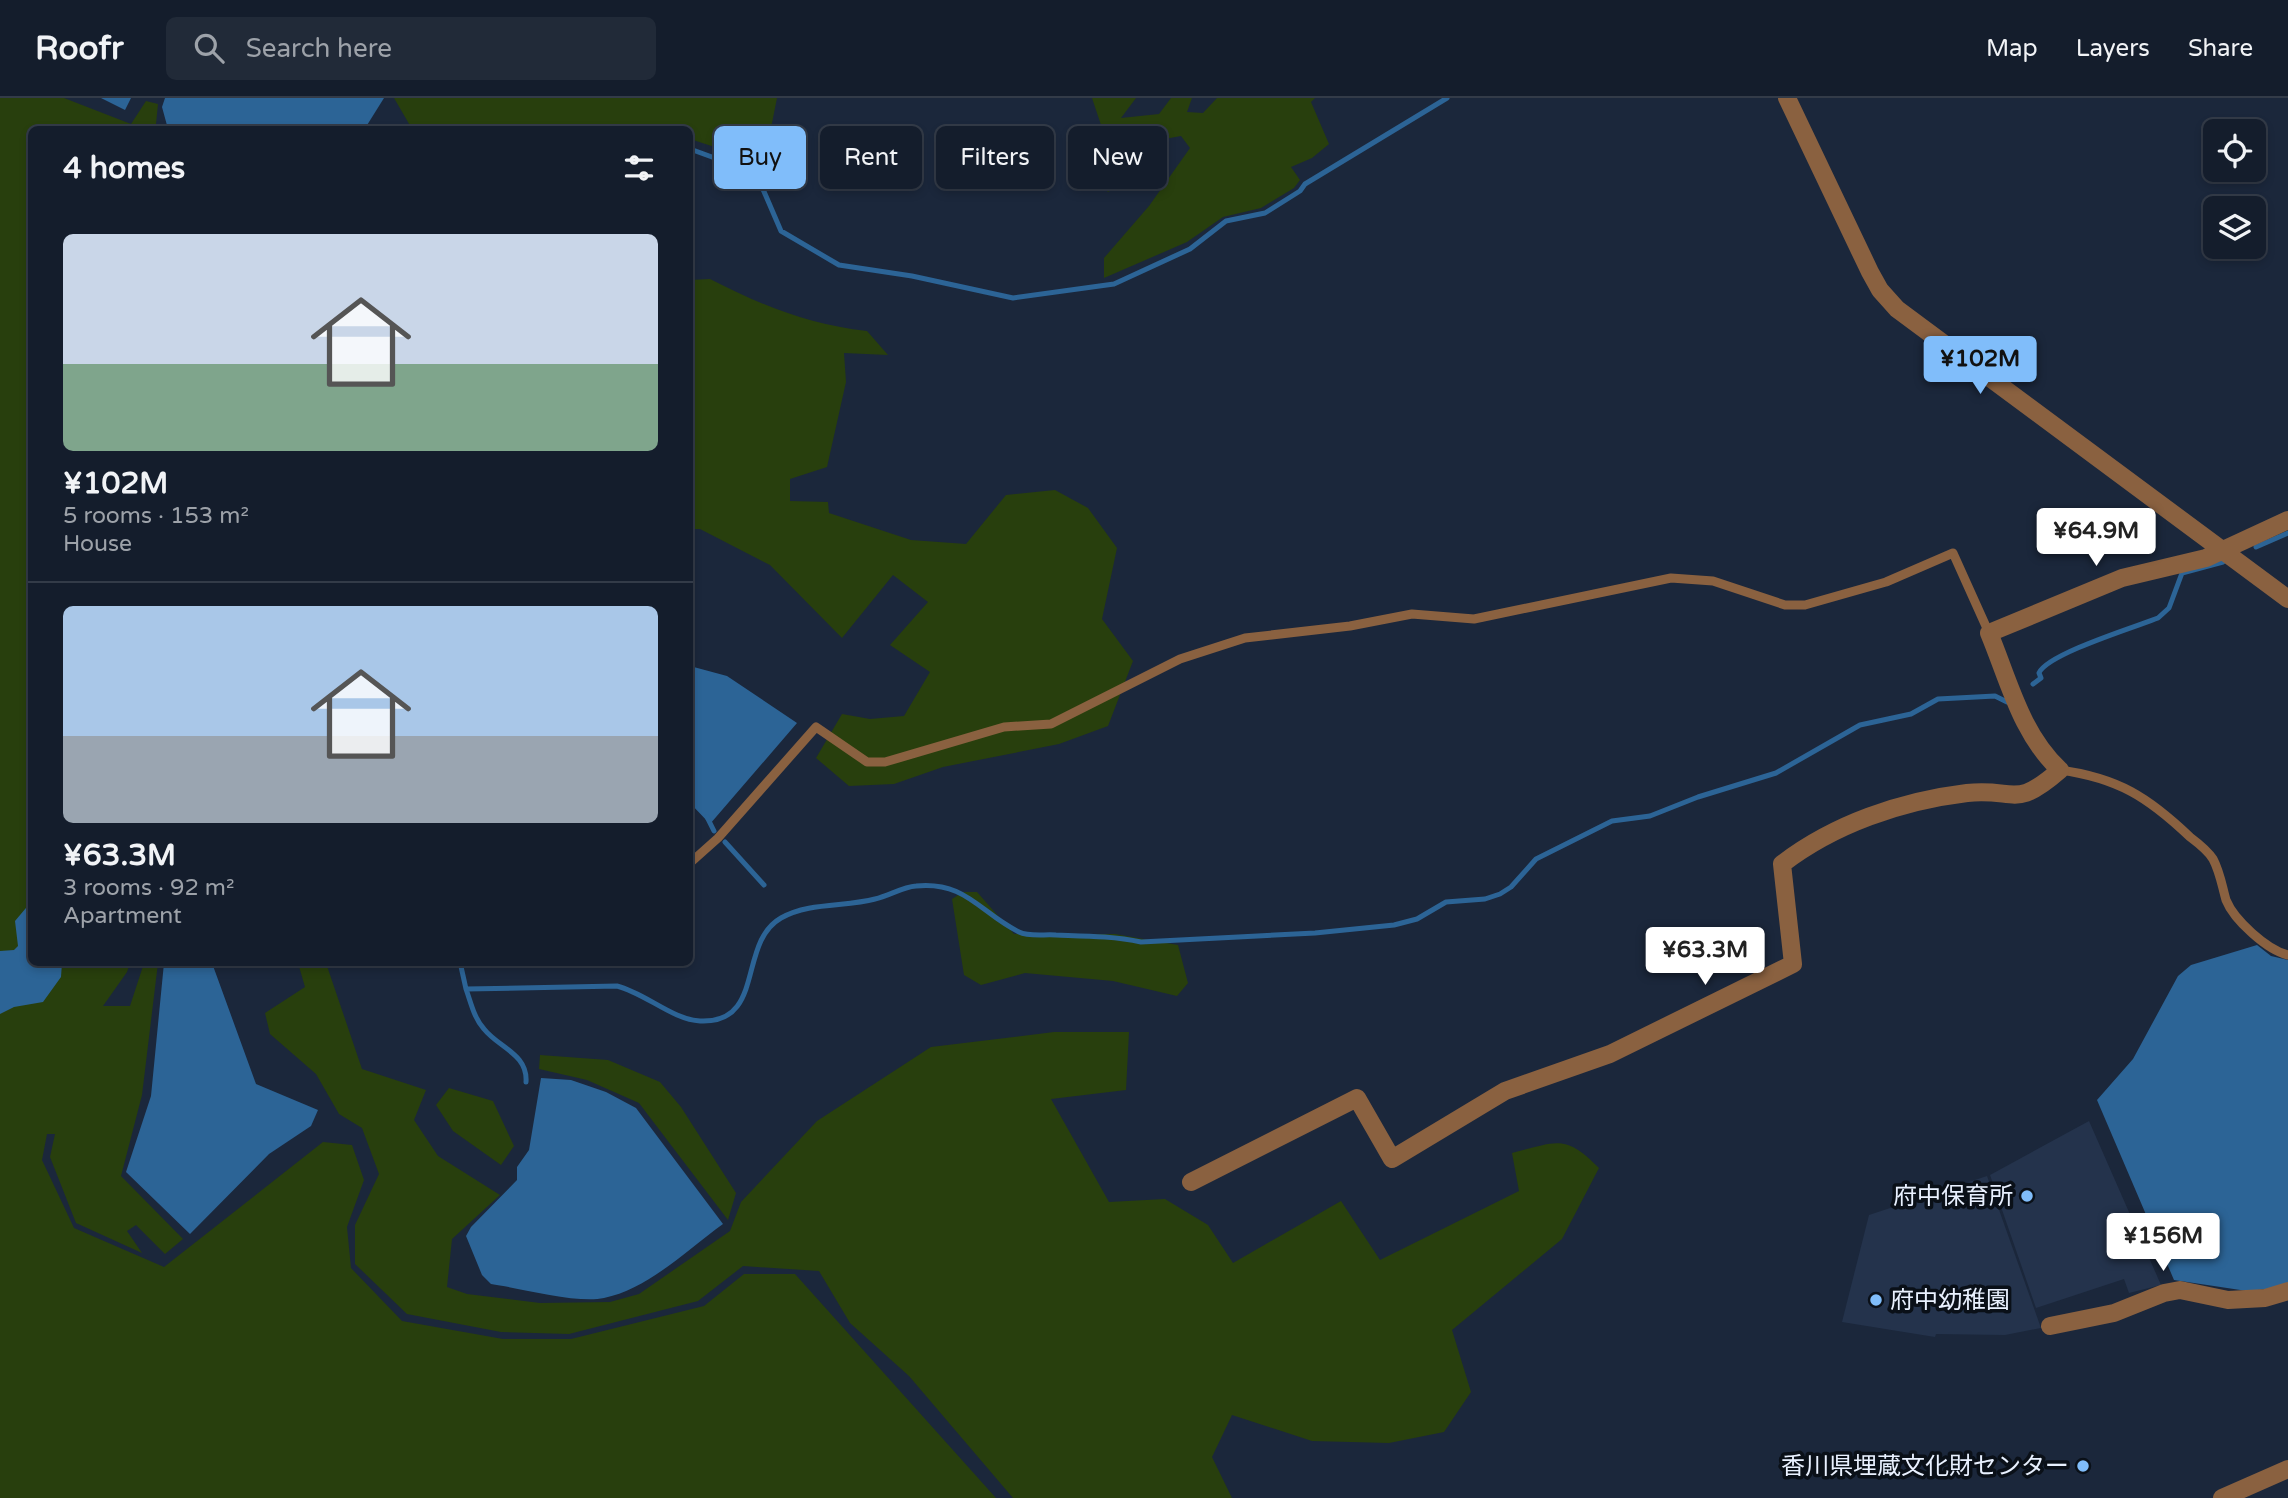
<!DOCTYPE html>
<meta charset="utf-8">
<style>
body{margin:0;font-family:"Varela Round","Noto Sans JP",sans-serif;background:#212a38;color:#f1f3f6;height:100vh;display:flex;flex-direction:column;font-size:26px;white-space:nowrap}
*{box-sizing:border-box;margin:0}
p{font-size:23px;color:#9da2a9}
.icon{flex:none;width:38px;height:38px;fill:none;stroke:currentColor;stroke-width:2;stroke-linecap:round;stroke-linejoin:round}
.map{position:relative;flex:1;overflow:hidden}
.panel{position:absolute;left:28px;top:28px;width:665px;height:840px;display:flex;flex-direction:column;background:#141d2c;border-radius:10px;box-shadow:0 4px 10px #0003,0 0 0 2px #333b48}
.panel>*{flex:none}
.hud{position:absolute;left:714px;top:28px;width:665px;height:63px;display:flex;gap:14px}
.tools{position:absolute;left:2203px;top:21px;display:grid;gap:14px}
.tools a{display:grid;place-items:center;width:63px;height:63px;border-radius:10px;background:#141d2c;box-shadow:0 4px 10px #0003,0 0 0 2px #333b48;font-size:35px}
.price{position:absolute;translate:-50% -60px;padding:0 16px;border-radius:7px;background:#fff;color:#222;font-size:23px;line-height:46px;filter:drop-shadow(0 2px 4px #0008)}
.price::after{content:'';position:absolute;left:50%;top:42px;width:21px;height:16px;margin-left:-10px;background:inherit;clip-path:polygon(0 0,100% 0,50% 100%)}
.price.current{background:#80bdfa;color:#111}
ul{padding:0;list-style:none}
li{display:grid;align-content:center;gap:14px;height:371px;padding:0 35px}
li+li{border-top:2px solid #333b48}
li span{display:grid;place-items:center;height:217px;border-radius:10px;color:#555}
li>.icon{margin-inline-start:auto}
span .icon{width:126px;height:126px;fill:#fffc;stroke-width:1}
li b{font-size:30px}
h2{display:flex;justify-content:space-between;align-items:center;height:84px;padding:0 35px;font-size:30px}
.chip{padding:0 24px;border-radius:10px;background:#141d2c;box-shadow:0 4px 10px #0003,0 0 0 2px #333b48;font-size:24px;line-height:63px}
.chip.current{background:#80bdfa;color:#111}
header{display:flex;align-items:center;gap:42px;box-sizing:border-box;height:98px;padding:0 35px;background:#141d2c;border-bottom:2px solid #333b48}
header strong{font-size:33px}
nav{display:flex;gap:38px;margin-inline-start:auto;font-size:24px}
.search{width:490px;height:63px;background:#212a38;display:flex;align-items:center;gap:18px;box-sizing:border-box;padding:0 24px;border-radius:10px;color:#9da2a9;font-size:26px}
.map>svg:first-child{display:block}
</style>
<header>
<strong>Roofr</strong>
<div class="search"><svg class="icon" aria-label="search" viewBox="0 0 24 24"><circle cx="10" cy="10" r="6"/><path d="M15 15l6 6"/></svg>Search here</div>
<nav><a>Map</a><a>Layers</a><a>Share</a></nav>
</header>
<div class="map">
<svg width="2288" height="1400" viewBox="0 0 2288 1400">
<rect width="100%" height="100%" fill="#1b273b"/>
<!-- built -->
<path fill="#24334c" d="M2089 1023 2161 1187 2129 1195 2124 1181 2036 1210 1990 1077Z
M1987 1078 2041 1230 2005 1237 1936 1236 1935 1239 1842 1224 1869 1117Z"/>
<!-- green -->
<path fill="#283f0d" d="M0 0H64L131 26 146 3 158 6 156 26 160 31 32 32V864L130 865 127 874 103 908H130L144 865H158L142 997 121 1078 183 1141 165 1156 136 1127 127 1133 142 1155 76 1125 50 1059 55 1036H47L42 1062 74 1130 164 1169 323 1044 352 1047 364 1082 347 1129 351 1170 402 1223 503 1241H571L704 1208 744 1176H795L996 1400H0Z
M394 0H777L764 65 690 41V32L412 31Z
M1092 0H1136L1121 20 1159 16 1171 0H1192L1187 14 1203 15 1217 0H1315L1311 4 1329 46 1312 60 1291 69 1300 82 1294 90 1261 110 1223 119 1187 144 1104 180V160L1149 108 1190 50 1181 38 1137 46 1133 78 1108 94 1088 69 1104 36Z
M710 181C761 207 809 227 867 233L888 257 844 255 846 284 827 369 790 381V403L828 404 829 415 911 442 966 446 1006 397 1055 392 1088 410 1117 450 1102 521 1133 563 1108 628 1059 646 943 669 894 686 849 688 816 660 842 616 870 621 904 618 930 574 890 547 928 504 893 477 842 540 770 467 700 431H690V182Z
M963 794H977L1014 836H1115L1178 847 1188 885 1177 898 1113 883 1025 875 981 887 964 877 952 801Z
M298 865H326L362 971 426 992 414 1022 438 1058 500 1097 452 1141 447 1189 467 1196 540 1205 610 1204 639 1196 730 1133 741 1104 817 1023 931 949 1054 934H1129L1126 992 1051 1001 1109 1104 1165 1101 1208 1127 1233 1165 1341 1103 1380 1162 1519 1093 1512 1055C1556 1044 1565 1035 1599 1070L1562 1141 1452 1232 1471 1294 1444 1334 1389 1345 1312 1343 1232 1317 1212 1359 1232 1400H1013L909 1278 850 1225 819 1173 743 1168 698 1203 569 1236 501 1234 407 1216 355 1166V1127L379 1076 362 1030 339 1016 316 976 270 936 265 915 305 889Z
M540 957 608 962 660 984 681 1009 736 1095 728 1122 639 1005 587 982 539 971Z
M449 990 493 1003 514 1048 501 1067 453 1033 436 1007Z"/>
<!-- water -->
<path fill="#2c6496" d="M101 0H131L125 12Z
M165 0H384L364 32 168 31 162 9Z
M690 568 727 578 797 625 710 726 690 705Z
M31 804 32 864 62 865 61 879 43 904 14 909 0 916V853L14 852 18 848 15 823Z
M2257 847 2271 858 2288 862V1189L2247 1193 2174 1182 2097 1002 2133 961 2178 878 2191 867Z
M164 865H212L256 986 318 1012 311 1028 269 1056 190 1136 126 1074 151 998Z
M541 980 571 982 606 994 636 1010 723 1126C687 1152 648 1191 604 1200 578 1206 520 1190 491 1186L482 1177 466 1138 471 1129 517 1082V1069L529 1052Z"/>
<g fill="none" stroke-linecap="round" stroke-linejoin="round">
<!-- stream -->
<path stroke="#2c6496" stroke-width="5" d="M690 51 756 75 781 133 839 167 912 178 1013 200 1114 186 1190 151 1226 123 1265 115 1300 93 1305 86 1447 0
M2256 449 2288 435
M2033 586 2041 580 2039 575C2047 556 2135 529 2158 520L2169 510 2182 475 2223 464
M707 719 714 733
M725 744 764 787
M460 864 466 891 617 888C645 895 673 922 700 923 766 926 737 845 781 820 809 804 846 809 875 801 889 798 902 789 916 788 966 783 980 815 1019 834 1029 839 1045 836 1056 837 1085 838 1113 838 1141 844L1315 835 1394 827 1417 821 1446 804 1485 801 1500 796 1511 789 1536 761 1612 723 1650 718 1698 699 1776 675 1860 627 1911 616 1938 601 1995 598 2007 604
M466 891C471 905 474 920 484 931 499 950 528 956 526 984"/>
<!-- lane -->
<path stroke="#8a6140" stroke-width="9" d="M2060 672C2118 680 2148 699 2190 739 2198 745 2208 753 2213 761 2220 774 2222 788 2226 802 2234 822 2267 852 2288 857
M690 765 718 740 816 629 867 664H885L1004 629 1051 626 1180 561 1245 540 1350 528 1412 516 1474 521 1671 480 1713 483 1785 507H1805L1886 484 1953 455 1989 535"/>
<!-- street -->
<path stroke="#8a6140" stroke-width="18" d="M1787 0 1870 174 1880 192 1897 211 2288 501
M1191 1084 1357 1000 1392 1061 1505 993 1610 956 1793 866 1782 766C1834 726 1901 703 1967 695 2017 690 2014 712 2060 672 2021 636 2009 583 1989 535L2122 480 2206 460 2288 422
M2050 1228 2114 1215 2164 1195 2180 1192 2228 1202 2265 1200 2288 1193
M2222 1400 2288 1371"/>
</g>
<!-- markers -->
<g fill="#80bdfa" stroke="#0a1018" stroke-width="2.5">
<circle cx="2027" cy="1098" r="7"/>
<circle cx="1876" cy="1202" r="7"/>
<circle cx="2083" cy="1368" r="7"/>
</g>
<g text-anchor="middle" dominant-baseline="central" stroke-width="7" stroke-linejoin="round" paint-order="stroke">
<!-- poi labels -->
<g font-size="24" fill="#e9f1ff" stroke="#0a1018" text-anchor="end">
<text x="2013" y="1098">府中保育所</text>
<text x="1890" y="1202" text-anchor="start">府中幼稚園</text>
<text x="2069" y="1368">香川県埋蔵文化財センター</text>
</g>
</g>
</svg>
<div class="tools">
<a><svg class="icon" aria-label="locate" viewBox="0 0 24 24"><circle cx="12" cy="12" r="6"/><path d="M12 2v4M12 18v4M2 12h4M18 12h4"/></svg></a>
<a><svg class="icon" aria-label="layers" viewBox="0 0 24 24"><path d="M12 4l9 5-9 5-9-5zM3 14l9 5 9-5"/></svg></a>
</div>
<b class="price current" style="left:1980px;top:298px">¥102M</b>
<b class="price" style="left:2096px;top:470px">¥64.9M</b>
<b class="price" style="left:1705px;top:889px">¥63.3M</b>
<b class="price" style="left:2163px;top:1175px">¥156M</b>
<div class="hud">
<a class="chip current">Buy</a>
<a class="chip">Rent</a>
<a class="chip">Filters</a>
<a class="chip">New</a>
</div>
<section class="panel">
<h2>4 homes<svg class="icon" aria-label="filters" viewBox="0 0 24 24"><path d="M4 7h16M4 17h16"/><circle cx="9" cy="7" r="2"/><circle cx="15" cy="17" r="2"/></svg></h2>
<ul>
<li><span style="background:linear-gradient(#c9d6e8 60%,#7fa58c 0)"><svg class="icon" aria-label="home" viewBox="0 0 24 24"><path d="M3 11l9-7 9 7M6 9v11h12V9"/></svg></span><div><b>¥102M</b><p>5 rooms · 153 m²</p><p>House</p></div></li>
<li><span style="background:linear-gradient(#a9c7e8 60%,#9aa5b1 0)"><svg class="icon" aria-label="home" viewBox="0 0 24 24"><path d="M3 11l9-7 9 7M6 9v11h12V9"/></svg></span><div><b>¥63.3M</b><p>3 rooms · 92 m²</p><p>Apartment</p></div></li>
</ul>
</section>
</div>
